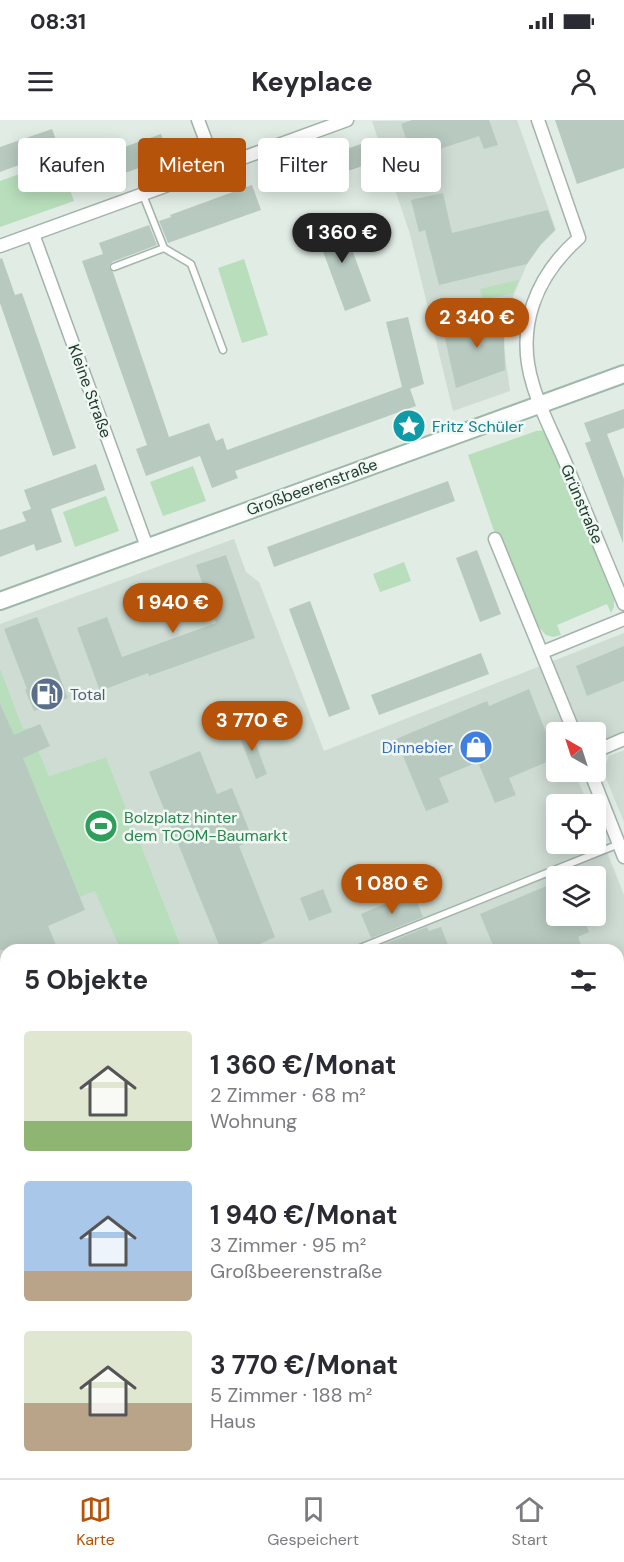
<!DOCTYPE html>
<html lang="de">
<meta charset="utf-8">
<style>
body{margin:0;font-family:"DM Sans",sans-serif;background:#f2f2f3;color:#2b2b33;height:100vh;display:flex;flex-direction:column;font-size:22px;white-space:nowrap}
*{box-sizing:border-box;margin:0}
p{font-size:20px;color:#7c7c81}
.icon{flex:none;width:33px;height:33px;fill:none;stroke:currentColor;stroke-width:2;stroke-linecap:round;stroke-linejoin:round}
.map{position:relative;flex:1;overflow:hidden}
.details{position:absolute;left:0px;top:824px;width:624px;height:536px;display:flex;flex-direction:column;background:#fff;border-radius:18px 18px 0 0;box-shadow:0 3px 15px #0003}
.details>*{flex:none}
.banner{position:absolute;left:18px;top:18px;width:588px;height:54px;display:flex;gap:12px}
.needle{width:39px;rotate:321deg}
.fabs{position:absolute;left:546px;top:602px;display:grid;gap:12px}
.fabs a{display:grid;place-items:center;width:60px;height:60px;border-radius:6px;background:#fff;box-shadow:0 3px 15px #0003;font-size:30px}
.price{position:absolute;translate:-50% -51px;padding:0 14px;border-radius:21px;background:#b45309;color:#fff;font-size:20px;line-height:39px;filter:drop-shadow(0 2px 3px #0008)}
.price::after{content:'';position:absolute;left:50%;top:36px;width:18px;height:14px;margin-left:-9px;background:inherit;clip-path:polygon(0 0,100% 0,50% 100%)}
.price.active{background:#222;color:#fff}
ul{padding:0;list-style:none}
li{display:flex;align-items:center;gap:18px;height:150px;padding:0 24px}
li span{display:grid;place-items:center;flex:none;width:168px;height:120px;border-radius:6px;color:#555}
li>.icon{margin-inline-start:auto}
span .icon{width:72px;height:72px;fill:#fffc;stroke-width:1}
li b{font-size:26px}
h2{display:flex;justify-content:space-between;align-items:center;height:72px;padding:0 24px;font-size:26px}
.chip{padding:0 21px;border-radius:6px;background:#fff;box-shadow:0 3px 15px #0003;font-size:21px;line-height:54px}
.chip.active{background:#b45309;color:#fff}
.status{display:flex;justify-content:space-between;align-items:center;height:42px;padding:0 30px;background:#fff;direction:ltr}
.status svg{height:16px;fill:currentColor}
header{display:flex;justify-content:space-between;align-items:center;height:78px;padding:0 24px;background:#fff;font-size:27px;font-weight:700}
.tab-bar{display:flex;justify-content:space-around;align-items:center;height:84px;border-top:2px solid #e1e1e2;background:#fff;font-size:16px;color:#7c7c81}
.tab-bar a{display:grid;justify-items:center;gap:3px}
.tab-bar .active{color:#b45309}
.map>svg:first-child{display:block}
</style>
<div class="status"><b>08:31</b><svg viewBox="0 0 49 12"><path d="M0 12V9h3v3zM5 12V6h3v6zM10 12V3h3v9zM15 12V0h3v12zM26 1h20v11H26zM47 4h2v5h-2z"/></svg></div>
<header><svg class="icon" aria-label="menu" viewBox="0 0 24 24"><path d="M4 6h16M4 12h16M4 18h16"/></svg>Keyplace<svg class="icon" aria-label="person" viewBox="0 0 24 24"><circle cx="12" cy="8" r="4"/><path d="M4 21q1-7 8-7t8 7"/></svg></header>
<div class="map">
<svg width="624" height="1358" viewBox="0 0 624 1358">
<rect width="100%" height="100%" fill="#e0ece4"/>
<!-- built -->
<path fill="#cedcd3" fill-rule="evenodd" d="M517 0 556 110 540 126 527 144 510 184 505 206 504 228 510 271 453 291 410 114 372 1Z
M234 419 246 452 259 462 324 631 624 513V613L596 625V612H556V651H574L588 684H556V723H596V704L624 775V1052L618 1053V830L182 829 106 637 49 656 29 608 23 610 0 548V504ZM556 756H596V795H556Z
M0 582 79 776 95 770 120 829 6 830V1000L0 985Z
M624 630V702L603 651 609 636Z
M0 1039 6 1054V1172L0 1174Z"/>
<!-- green -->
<path fill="#b8debb" d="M59 40 74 81 0 107V61Z
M244 139 268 215 242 223 218 148Z
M519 160 513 173 483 180 480 169Z
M547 310 614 480V487L611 493 607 484 557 505 561 515 553 517 546 515 534 502 494 411 468 335 536 311Z
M193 346 206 381 163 396 150 362Z
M106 376 119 411 75 427 63 392Z
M404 442 411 461 380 472 373 454Z
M0 548 23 609 29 608 49 656 106 637 182 829H120L95 771 79 777 0 582Z
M624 1205V1358H457L455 1353H618V1207Z
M6 1302V1353H67L69 1358H0V1303Z"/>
<!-- building -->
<path fill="#b8cabf" d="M412 0H489L498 25 484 29 479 16 413 38 401 4Z
M555 0H624V48L577 64Z
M52 9 60 30 0 52V27Z
M161 14 170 37 88 66 79 43Z
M361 24 368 44 288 72 281 52Z
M252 65 261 90 168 123 159 101 171 97 170 95Z
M443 73 452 113 548 90 555 110 541 124 527 144 439 165 425 110 419 112 411 80Z
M340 97 371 181 345 191 314 107Z
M149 105 157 125 112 142 109 147 113 152 169 317 209 303 216 321 223 318 227 330 402 267 386 202 408 197 424 264 410 269 416 286 235 351 238 358 212 368 200 336 146 356 136 329 147 325 82 141 103 134 99 123Z
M2 138 15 175 22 173 76 328 53 336 0 183V139Z
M507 193 504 218 505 250 456 268 443 209Z
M624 289V308L607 314 624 359 623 423 585 323 591 321 584 303Z
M96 344 105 370 51 389 62 422 36 431 34 424 0 437V410L26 401 22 392 31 389 24 370Z
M448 361 455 381 274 447 267 427Z
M477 430 501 494 480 502 456 438Z
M226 435 255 518 149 556 148 553 100 571 77 508 107 497 122 537 216 503 196 445Z
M310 481 350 589 329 597 289 489Z
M37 497 68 578 34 591 25 570 27 569 4 509Z
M624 526V561L587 576 576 546Z
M481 533 489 554 379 595 371 575Z
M529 569 556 638 509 658 516 675 495 683 478 642 439 658 449 682 426 691 396 619 487 581 489 586Z
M0 583 14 615 40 604 50 626 23 638 85 790 48 806 58 830H0Z
M249 606 267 654 256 659 237 610Z
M200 631 217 674 232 668 253 720 239 726 275 817 246 830H221L149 652Z
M556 762V795H582L589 812 578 817 583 830H495L480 794Z
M323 769 332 792 309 801 300 778Z
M413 772 423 797 371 818 361 794Z
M427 807 429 811 441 807 450 830H376L375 828Z"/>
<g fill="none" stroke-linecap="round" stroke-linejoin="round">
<!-- lane casing -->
<g stroke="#a3b4aa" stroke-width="9">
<path id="lane" d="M164 128 191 144 223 230
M114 147 164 128 143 75
M355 830 619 724
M618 849 624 846
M618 981 624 995"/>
</g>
<!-- street casing -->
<g stroke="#a3b4aa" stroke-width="15">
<path id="street" d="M198 0 216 48
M538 0 579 118C536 156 515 207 533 265 541 293 557 321 568 349 587 394 605 439 624 484
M33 114 147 427
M0 126 347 0
M495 419 574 612
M543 532 624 499
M596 631 624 619
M590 651 624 737
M0 1008 6 1023
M618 1071 624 1070
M0 1196 6 1195
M85 1353 87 1358
M214 1353 216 1358
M448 1353 450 1358"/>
</g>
<!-- secondary casing -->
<g stroke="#9eb8aa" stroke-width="20">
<path id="secondary" d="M0 481 624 254"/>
</g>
<!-- lane -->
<use href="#lane" stroke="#fff" stroke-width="6"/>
<!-- street -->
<use href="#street" stroke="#fff" stroke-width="12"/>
<!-- secondary -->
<use href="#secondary" stroke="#fff" stroke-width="16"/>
</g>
<!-- icons -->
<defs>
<g id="sight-disc" transform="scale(1.725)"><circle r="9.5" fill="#0f9aa8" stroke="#f1f8f3"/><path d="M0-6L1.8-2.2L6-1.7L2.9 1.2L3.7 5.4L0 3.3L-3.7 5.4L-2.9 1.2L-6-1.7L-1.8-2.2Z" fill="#fff"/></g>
<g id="fuel-disc" transform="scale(1.725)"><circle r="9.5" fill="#5c6f8a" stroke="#f1f8f3"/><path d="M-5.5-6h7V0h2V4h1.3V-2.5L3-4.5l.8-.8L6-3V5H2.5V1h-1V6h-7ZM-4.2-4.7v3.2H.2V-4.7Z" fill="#fff"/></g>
<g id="shop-disc" transform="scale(1.725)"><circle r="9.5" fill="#3f7fe0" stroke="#f1f8f3"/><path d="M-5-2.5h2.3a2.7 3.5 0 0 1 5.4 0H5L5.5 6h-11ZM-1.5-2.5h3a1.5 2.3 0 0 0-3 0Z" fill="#fff"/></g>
<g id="stadium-disc" transform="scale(1.725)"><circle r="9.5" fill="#2e9e5b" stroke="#f1f8f3"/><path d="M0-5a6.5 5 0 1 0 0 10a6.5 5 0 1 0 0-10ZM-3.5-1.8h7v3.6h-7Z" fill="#fff"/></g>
</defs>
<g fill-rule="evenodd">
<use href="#sight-disc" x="409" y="306"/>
<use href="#fuel-disc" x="47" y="574"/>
<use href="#shop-disc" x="476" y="627"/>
<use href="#stadium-disc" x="101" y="706"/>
</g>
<g text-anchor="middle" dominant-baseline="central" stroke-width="5" stroke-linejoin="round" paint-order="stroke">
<!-- street labels -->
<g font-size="16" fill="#203d2f" stroke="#f1f8f3">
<text transform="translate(90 271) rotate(70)">Kleine Straße</text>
<text transform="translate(312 367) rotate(-20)">Großbeerenstraße</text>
<text transform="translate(582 384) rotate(67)">Grünstraße</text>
</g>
<!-- culture labels -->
<g font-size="16" fill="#0d838f" stroke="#f1f8f3" text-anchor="start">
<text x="432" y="306">Fritz Schüler</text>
</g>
<!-- service labels -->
<g font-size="16" fill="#4e5e75" stroke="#f1f8f3" text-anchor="start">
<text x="70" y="574">Total</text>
</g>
<!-- shop labels -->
<g font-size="16" fill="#366cbe" stroke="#f1f8f3" text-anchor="end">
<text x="453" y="627">Dinnebier</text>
</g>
<!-- leisure labels -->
<g font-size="16" fill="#27864d" stroke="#f1f8f3" text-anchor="start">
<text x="124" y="697">Bolzplatz hinter<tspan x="124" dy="18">dem TOOM-Baumarkt</tspan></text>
</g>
</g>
</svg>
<div class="fabs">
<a><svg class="needle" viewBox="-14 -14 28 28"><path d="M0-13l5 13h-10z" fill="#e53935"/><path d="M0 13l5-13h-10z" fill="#7c7c81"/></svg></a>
<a><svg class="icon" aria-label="locate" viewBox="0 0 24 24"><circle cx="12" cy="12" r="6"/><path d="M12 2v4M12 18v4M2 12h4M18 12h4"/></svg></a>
<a><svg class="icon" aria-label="layers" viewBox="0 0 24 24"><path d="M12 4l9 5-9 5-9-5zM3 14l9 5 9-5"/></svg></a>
</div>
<b class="price active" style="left:342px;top:144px">1 360 €</b>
<b class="price" style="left:477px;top:229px">2 340 €</b>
<b class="price" style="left:173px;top:514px">1 940 €</b>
<b class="price" style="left:252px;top:632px">3 770 €</b>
<b class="price" style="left:392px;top:795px">1 080 €</b>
<div class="banner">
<a class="chip">Kaufen</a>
<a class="chip active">Mieten</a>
<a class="chip">Filter</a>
<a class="chip">Neu</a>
</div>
<section class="details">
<h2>5 Objekte<svg class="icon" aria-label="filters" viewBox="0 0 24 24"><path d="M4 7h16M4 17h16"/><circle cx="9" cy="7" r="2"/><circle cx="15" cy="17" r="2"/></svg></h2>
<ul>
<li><span style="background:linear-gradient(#dfe7d0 75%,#8fb573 0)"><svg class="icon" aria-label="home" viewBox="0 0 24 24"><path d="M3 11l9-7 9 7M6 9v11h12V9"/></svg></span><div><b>1 360 €/Monat</b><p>2 Zimmer · 68 m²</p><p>Wohnung</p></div></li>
<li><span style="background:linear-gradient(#a9c7e8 75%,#b9a48a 0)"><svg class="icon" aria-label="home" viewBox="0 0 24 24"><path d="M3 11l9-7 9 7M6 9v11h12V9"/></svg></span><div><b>1 940 €/Monat</b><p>3 Zimmer · 95 m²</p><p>Großbeerenstraße</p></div></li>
<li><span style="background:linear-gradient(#dfe7d0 60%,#b9a48a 0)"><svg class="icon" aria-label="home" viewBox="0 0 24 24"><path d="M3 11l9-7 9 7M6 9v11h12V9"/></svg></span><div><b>3 770 €/Monat</b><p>5 Zimmer · 188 m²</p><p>Haus</p></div></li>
</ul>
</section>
</div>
<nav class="tab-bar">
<a class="active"><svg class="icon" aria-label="map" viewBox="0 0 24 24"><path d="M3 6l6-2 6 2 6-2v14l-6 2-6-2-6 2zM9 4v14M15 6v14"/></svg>Karte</a>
<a><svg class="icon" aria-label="saved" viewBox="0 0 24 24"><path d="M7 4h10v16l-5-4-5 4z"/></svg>Gespeichert</a>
<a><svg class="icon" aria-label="home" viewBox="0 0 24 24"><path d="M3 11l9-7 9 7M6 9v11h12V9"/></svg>Start</a>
</nav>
